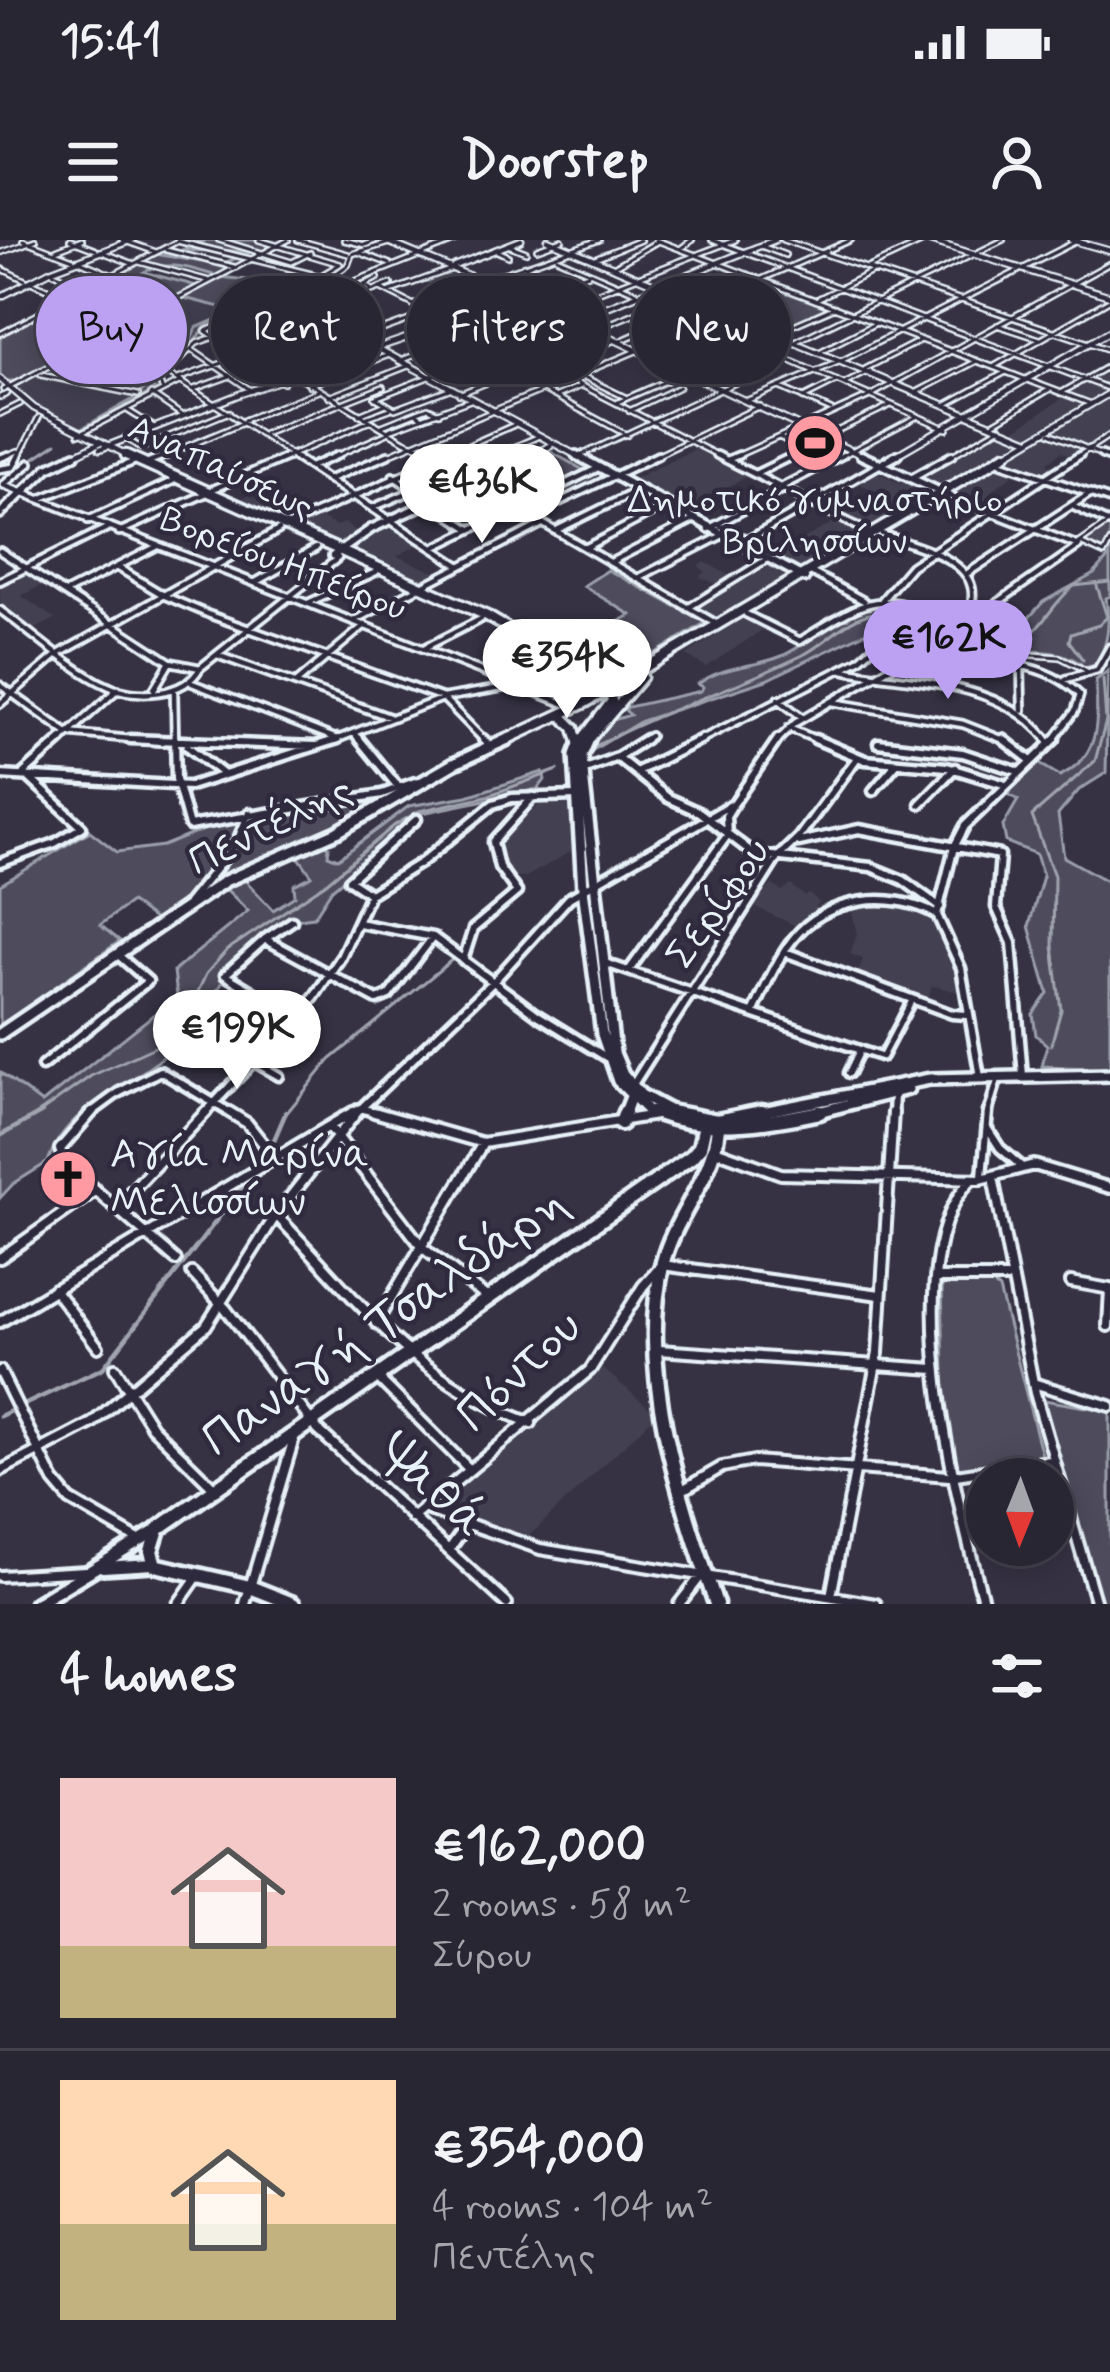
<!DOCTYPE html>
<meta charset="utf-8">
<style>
body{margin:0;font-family:Mynerve,sans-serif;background:#34323f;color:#f1f3f6;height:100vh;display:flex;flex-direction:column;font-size:45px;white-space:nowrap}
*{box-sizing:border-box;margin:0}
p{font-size:39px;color:#a5a5ac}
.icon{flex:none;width:66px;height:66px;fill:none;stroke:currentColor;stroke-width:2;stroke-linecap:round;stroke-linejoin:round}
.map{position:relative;height:1364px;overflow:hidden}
.sheet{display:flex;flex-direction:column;background:#282633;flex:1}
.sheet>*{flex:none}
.guide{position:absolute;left:36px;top:36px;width:1038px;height:108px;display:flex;gap:24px}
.needle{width:78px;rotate:181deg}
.fabs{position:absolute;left:966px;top:1218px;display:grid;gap:24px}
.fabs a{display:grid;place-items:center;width:108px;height:108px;border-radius:50%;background:#282633;box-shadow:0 6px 30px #0003,0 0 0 3px #44434e;font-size:60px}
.price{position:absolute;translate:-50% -102px;padding:0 27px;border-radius:42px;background:#fff;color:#222;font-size:39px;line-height:78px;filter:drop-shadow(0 3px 6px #0008)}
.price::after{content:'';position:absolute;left:50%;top:72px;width:36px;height:27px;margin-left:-18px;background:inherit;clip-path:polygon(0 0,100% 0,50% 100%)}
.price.active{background:#bca0f2;color:#111}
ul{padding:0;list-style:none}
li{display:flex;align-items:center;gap:36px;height:300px;padding:0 60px}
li+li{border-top:3px solid #44434e}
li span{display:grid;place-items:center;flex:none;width:336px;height:240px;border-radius:0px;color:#555}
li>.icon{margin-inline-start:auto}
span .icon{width:144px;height:144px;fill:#fffc;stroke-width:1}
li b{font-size:51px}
h2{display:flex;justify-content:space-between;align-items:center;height:144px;padding:0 60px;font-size:51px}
.tag{padding:0 42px;border-radius:54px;background:#282633;box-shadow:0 6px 30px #0003,0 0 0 3px #44434e;font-size:42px;line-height:108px}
.tag.active{background:#bca0f2;color:#111}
.status{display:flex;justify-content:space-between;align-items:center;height:84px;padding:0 60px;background:#282633;direction:ltr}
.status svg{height:33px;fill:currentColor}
header{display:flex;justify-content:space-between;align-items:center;height:156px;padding:0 60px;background:#282633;font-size:54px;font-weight:800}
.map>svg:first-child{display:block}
</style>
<div class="status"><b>15:41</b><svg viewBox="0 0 49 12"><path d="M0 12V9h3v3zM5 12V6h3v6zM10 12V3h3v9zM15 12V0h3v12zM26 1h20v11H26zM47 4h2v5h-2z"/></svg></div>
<header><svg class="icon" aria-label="menu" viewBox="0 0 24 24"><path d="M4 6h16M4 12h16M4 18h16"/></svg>Doorstep<svg class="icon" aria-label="person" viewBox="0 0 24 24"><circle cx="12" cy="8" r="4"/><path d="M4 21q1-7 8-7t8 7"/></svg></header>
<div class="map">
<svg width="1110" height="1364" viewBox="0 0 1110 1364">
<rect width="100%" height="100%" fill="#363244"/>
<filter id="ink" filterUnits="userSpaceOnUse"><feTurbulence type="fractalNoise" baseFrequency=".00833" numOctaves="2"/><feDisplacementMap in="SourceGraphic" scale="24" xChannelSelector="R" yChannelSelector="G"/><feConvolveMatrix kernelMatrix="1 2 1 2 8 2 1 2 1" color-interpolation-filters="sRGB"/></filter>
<g filter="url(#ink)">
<!-- built -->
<path fill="#433f51" d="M180 57 238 70 196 88 191 100 166 119 167 124 137 157 77 191 14 148Z
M1106 130 1110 132V193L1071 216 1061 212 1047 223 1056 227 1042 238 1019 230 990 252 1008 261 1000 266 985 260 976 266 943 251 720 381 695 368 729 349 699 337 706 332 698 326 705 322 734 338 882 255 859 243 877 232 901 244 1004 186 1014 190Z
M699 207 752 234 683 271 627 242Z
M249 255 270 266 288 260 336 286 344 283 358 292 390 278 427 300 397 316 441 335 426 342 379 326 237 261Z
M26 331 44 344 22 356 55 379 33 390 0 368V344Z
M747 375 764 384V389L706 427 686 415Z
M570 564 572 611 526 637 505 636 496 604 539 565Z
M772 644 782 651 791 645 805 656 810 654 820 663 815 666 819 670 796 686 753 666Z
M898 664 932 677 959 736V752L932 746 927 763 856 738 863 719 850 714 857 694 851 668Z
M602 1128 657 1174 528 1297 439 1267V1259Z"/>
<!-- green -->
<path fill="#4d4b5c" stroke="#9a9eaa" stroke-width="3" d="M196 0H255L277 5 217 36C192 29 167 19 144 32L197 46 21 141H5L0 134V95L155 14 219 25 249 13C225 7 206 14 184 9L202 2Z
M220 37 285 44 258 53 276 50 304 57 287 62 316 58 350 76 282 98 243 75 272 63 239 72 206 91 212 96 193 104 158 140 160 148 77 191 137 157 167 124 165 120 191 100 196 88 236 71 180 57Z
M761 43 829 68 780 89 715 62Z
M551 212 587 232 512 263 481 245Z
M1110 281V356L1106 358C1110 380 1109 405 1095 425L1085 428C1070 412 1045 411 1025 411L1019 418 975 411 944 398 963 386 966 394 983 400H1009L1043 362 1094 334 1108 318 1080 302Z
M608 330 697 378 705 383 611 440 576 422 575 416 541 396 566 381 594 395 631 375 583 346Z
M878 363 960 384 937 400 879 386 766 440 641 481 593 510 590 505 613 480 630 475 625 470 628 467 701 451 703 447 698 444C725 424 754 428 782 416 807 405 822 387 848 378V371Z
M1108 431 1106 533 1079 550 1058 575 1064 617 1110 643V829L1042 826 1047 805 1036 795 1033 774 1048 753 1029 686 1043 636 1036 614 1006 602 1003 586 1018 560 1002 551 1035 521 1060 536C1102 515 1097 481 1096 440Z
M543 532 545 540 538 549 422 573 332 649 314 677C246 682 221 753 183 798 144 844 67 860 48 922L13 944 0 958V832L42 863 177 756 174 731 248 671 225 648 243 638 273 670 295 656 294 645 312 636 298 616 323 604 329 607 328 615 338 619 409 566 467 556Z
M390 556 320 594 244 624 155 680 131 662 100 685 120 701 0 786V645L90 591 117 612 163 606 241 575Z
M992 1043 999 1049 1042 1215 957 1233 945 1183 942 1044Z
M1044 1160 1110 1171V1364H1101Z"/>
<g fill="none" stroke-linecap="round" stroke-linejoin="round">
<!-- stream-far1 -->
<path stroke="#a0a4af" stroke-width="3" d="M344 26 350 14 384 2
M319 54 321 42 336 32
M278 62 310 56
M179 120 177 111 194 102 209 83 263 65
M81 190 153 151 155 139 172 126
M0 241 57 203
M1083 420 1069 401 1071 394 1099 385 1107 377 1097 346
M592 508C660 471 734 449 803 415 827 403 847 377 874 373 921 365 983 428 1024 400 1044 386 1054 361 1074 346L1110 342
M490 602 492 622 510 648 507 657
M1051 805 1061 770 1053 706 1054 636 1032 576 1095 521 1106 481 1103 439
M36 875 91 836 170 800 184 782 206 734 227 710 325 644 395 585 419 571 487 556 558 530
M285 875 330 820 465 709"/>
<!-- stream -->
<path stroke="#a0a4af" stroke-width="4.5" d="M0 896 42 872
M274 900 286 872
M0 1176 103 1128 246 942"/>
<!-- pedestrian-far2 casing -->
<g stroke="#e8f1f8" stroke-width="8">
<path id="pedestrian-far2" d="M343 90 369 88 360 99
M359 175 386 164
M428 210 437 206 448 213
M1080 303 1104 314 1110 302
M1078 304 1108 283
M940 399 1006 413 1060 417 1089 432"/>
</g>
<!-- pedestrian-far1 casing -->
<g stroke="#e8f1f8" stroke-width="14">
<path id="pedestrian-far1" d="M860 810 882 817 912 760
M987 875 997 842"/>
</g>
<!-- pedestrian casing -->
<g stroke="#e8f1f8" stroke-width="15">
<path id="pedestrian" d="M987 888 1000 908 1021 926
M982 936 988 872"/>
</g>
<!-- minor-far3 casing -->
<g stroke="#e8f1f8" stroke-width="8">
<path id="minor-far3" d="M23 0 73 19
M70 0 96 10
M122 0 156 12
M219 0 292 22 310 13
M298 0 348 14
M344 0 365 5 377 0
M656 0 1091 164
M712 0 1110 149
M783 0 1110 110
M177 1 320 36 340 24 259 0
M508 5 526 12
M761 6 785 15
M537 9 562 0
M680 9 692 0
M56 10 82 0
M166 10 234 27
M495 10 508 16
M100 11 134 24
M358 12 390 24
M0 13 35 0
M557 18 660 63
M595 18 640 0
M77 20 112 35
M139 22 210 41
M523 26 541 34
M615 26 658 1
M0 28 25 40
M867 28 927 0
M50 31 88 48
M504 33 521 41
M29 41 67 58
M324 42 348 25 352 14 389 3
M271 47 303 56
M380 48 565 141
M372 50 364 45 378 38
M388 52 452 29
M444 53 432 46 448 40
M318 57 382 90 429 73
M522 57 588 34
M815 60 874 31
M333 65 391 44
M413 65 599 0
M455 73 511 52
M683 74 947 189
M239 75 282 100
M333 84 377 108
M997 85 1040 99
M240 88 311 133
M596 89 660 63
M0 94 176 2
M479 98 735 0
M620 101 851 0
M797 101 1003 0
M191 109 252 151
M821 111 876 83
M524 120 596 91
M565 120 587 131
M399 121 471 94
M671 125 760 85
M993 127 1109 60
M543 129 615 100
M865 129 921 100
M271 132 296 123
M169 134 296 218
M41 135 138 155
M582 136 627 158
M299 137 404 201 428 210
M699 138 766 110
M178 139 354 76
M571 140 723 218
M283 143 206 91 268 65 318 56 458 0
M846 143 870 131
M309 145 389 115
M779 147 831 170
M162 148 159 140 197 103 253 83
M194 149 230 136
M3 150 288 0
M545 151 627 195
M917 152 977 121
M1061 153 1110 125
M151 154 183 176
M459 154 533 124
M557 156 581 146
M0 157 7 154
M329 157 408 126
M375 158 573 80
M376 158 395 169 449 149
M803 158 837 141
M748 160 843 120 1079 0
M618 162 835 67
M947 164 1006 132
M127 170 154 187
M629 171 679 147
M415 173 428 168 439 173
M0 174 20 164
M365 178 390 169
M244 180 318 151
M992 184 1050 149
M382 186 415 173 422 177
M387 191 470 160
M1050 193 1109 218
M79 194 181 141
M264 194 383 147
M826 196 891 165
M779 197 803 210 788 218
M125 198 141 208 229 172
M457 209 475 218
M448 213 456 218
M577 217 786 119
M1 218 18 211
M18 218 39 177
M159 218 243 183
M285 218 370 181
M331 218 390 192
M381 218 703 83
M440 218 514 185
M489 218 537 197
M652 218 760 166
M732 218 870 156 1110 23
M838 218 918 176
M947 218 1001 187
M1075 218 1110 195"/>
</g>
<!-- minor-far2 casing -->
<g stroke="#e8f1f8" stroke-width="12">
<path id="minor-far2" d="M291 215 460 326
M451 215 470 226
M469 215 498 229
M717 215 872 294
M1102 215 1110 218
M577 217 582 215
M0 218 8 215
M727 220 739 215
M30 223 3 245 576 468
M146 223 166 215
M1002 223 1110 260
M310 227 338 215
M0 229 13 227 19 215
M755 234 794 215
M393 236 405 244
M913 237 952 215
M330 239 388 215
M471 242 717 384
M783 246 843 215
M211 250 292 215
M413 252 470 289
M42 258 133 222
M1074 267 1109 283
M372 268 496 215
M530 276 658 215
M88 280 177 239
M719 285 748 300
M287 286 447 215
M708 289 784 249
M555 291 637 251
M119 292 207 253
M882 294C923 309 996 323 965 380
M740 304 879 225
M433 308 596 229
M585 308 665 266
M0 311 170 422
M611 322 693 280
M117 327 165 356 210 375 443 458 486 502
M809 331 864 361
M968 333 1091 253
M638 338 723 295
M0 341 109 287
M256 342 316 308
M422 346 542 284
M65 353 158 306
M882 360 911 326 1080 215
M308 363 376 332
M688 368 767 319
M0 370C32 393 73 431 108 446 136 459 185 456 200 428L338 318
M746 374 800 401C880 351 874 353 963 383
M355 380 416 349
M424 408 481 379
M217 415 389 477
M908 417C963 421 1038 413 1080 455L1075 471 1052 502
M1021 427 1022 470
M843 430C914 444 1002 439 1049 502
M1066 439 1097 430 1110 407
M192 443 337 499
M296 443 365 385
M0 445 67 493 162 502
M154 449 170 422 200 428
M174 452 175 502
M778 459 803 478
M832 462 963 484 1009 502
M0 464 57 415 279 290
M789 488 822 502
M354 493 361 502
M59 502 118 449
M330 502 443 458 519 445
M641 502 650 496
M696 502 859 420 879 402
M776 502 795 483 984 372 1079 306 949 256"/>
</g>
<!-- minor-far1 casing -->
<g stroke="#e8f1f8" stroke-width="15">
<path id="minor-far1" d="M130 499 316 506
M175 499 176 539 189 586 382 554 415 542
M359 499 399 548
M483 499 491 507
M815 499 865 520 947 527 1003 544
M1003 499 1030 520
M878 503 963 513 1017 531
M187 506 223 534
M617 517 646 499
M583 530 617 517 668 558 699 572 754 614 871 627 903 640 940 667
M636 532 702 499
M0 535 190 546 338 499
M873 551 897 523
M920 564 955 528
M799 602 859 589 1000 615 996 667 1012 703 1023 836
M0 623 55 603 82 587 24 533 62 499
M370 654 349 640 417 579
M188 663 236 604 249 573
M937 675 954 607 965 586 1055 499
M937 675 961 728 980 837
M292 681 265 699 377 760 389 755 433 697
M358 683 433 697 536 774 606 817
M265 699 225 735 317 790
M785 712 952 774 966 775
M463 720 473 689 517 652 499 627 493 602 533 557
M605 723 860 810 849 833
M630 729 727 596 726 576 734 563
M753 773C765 748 776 721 793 699 826 657 892 649 937 675
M196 788 279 836
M42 826 148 741 118 715
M632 846 777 618 798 598 857 518
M88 875 118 853 160 831 234 875
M203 875 314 757 341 717 370 654 422 622 493 564 512 558 577 556
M348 875 360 868 385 875
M354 875 493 742 569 658 734 563 778 499
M893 875 894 854"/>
</g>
<!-- minor casing -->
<g stroke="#e8f1f8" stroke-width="16">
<path id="minor" d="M92 872 60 909 64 923 176 1020
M229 872 247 883 274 917
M374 872 483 903 656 875
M330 887 423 1008 485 1056
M715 910 781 934 981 939 1034 925 1110 948
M993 937 1035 1153 1096 1364
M972 939C892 1017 958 1268 984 1364
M116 967 206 872
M276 975C361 1063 412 1139 531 1183
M0 1018 96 950
M192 1033 226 1069 318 1190 507 1364
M938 1038H1006
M1071 1042 1110 1049
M54 1049 98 1107
M0 1082 353 872
M376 1083 483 903
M1108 1086 1110 1050
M659 1110 935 1129
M115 1128 152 1187 215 1249
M0 1131 54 1241 70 1260 137 1299
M379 1139 470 1230
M1033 1143 1110 1166
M0 1231 92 1183 206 1086 276 975 357 872
M679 1252 722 1227 754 1221 949 1236 1050 1221
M423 1268 540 1309 876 1364
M412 1278 590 1130 643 1046 662 1025 880 1055
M449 1310 467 1285
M0 1336 86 1331
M831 1356 878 1113 893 872
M178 1364 197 1337
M245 1364 295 1195
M679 1364 704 1332"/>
</g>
<!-- tertiary-far2 casing -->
<g stroke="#e8f1f8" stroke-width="9">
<path id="tertiary-far2" d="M383 0 547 68 867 218
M548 0 1029 200
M927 0 1110 56
M1071 0 1110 11
M454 26 521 0
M574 80 775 0
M377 108 581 218
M100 209 240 154 523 59
M69 218 99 203
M525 218 550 206
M891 218 1110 91"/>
</g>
<!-- tertiary-far1 casing -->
<g stroke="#e8f1f8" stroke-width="14">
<path id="tertiary-far1" d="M576 215 805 338
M861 215 949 256
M884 222 897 215
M0 274 48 228 75 215
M333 316 371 289 531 215"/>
</g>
<!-- tertiary casing -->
<g stroke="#e8f1f8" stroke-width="20">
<path id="tertiary" d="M103 1327 153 1324
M36 1364 157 1290"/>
</g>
<!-- secondary-far3 casing -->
<g stroke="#e8f1f8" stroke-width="9">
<path id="secondary-far3" d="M0 57 50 31 132 0
M0 139 34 168 133 218
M1000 218 1110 153"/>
</g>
<!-- secondary-far2 casing -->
<g stroke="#e8f1f8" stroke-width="15">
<path id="secondary-far2" d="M126 215 487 376 616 452
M561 475 574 488 578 502
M501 502 585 463 1005 215
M580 502 612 461 611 455
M587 502 642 437"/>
</g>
<!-- secondary-far1 casing -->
<g stroke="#e8f1f8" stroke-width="18">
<path id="secondary-far1" d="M581 499 575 515 583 649 602 794 618 841 647 870 661 875
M589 499 582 515 584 544 614 813 623 834 641 855 678 875
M0 794 225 641 337 592 453 524 508 499
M624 875 631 857
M747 875 930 839 1110 835
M806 875 908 849"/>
</g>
<!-- secondary casing -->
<g stroke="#e8f1f8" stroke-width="21">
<path id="secondary" d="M654 872C710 893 762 884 820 872
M670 872 717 881 762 872
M621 883 625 872
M293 1364 250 1347 155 1325 151 1311 158 1289 691 917 700 907 704 889
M716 1364C681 1261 636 1132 663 1022 675 974 714 938 718 887"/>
</g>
<!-- pedestrian-far2 -->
<use href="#pedestrian-far2" stroke="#2f2a3d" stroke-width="3"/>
<!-- pedestrian-far1 -->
<use href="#pedestrian-far1" stroke="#2f2a3d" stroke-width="4.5"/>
<!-- pedestrian -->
<use href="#pedestrian" stroke="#2f2a3d" stroke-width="6"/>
<!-- minor-far3 -->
<use href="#minor-far3" stroke="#2f2a3d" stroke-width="3"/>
<!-- minor-far2 -->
<use href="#minor-far2" stroke="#2f2a3d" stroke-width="4.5"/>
<!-- minor-far1 -->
<use href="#minor-far1" stroke="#2f2a3d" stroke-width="6"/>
<!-- minor -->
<use href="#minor" stroke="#2f2a3d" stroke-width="8"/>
<!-- tertiary-far2 -->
<use href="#tertiary-far2" stroke="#2f2a3d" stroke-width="4.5"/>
<!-- tertiary-far1 -->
<use href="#tertiary-far1" stroke="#2f2a3d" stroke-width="6"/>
<!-- tertiary -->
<use href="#tertiary" stroke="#2f2a3d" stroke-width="10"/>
<!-- secondary-far3 -->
<use href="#secondary-far3" stroke="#2f2a3d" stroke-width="4.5"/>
<!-- secondary-far2 -->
<use href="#secondary-far2" stroke="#2f2a3d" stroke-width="8"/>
<!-- secondary-far1 -->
<use href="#secondary-far1" stroke="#2f2a3d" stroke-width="9"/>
<!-- secondary -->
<use href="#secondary" stroke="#2f2a3d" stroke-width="12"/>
</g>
</g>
<!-- icons -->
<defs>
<g id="stadium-disc" transform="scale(3)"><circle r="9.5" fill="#ff9aa2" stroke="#2f2a3d"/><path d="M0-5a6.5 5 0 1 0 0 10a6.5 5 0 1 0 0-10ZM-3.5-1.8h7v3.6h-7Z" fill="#111"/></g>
<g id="church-disc" transform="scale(3)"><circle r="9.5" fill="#ff9aa2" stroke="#2f2a3d"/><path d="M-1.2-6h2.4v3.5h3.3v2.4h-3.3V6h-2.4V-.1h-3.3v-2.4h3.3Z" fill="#111"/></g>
</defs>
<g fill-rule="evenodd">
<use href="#stadium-disc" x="815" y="203"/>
<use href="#church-disc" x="68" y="939"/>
</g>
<g text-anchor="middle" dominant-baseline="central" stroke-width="9" stroke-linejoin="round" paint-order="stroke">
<!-- far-street labels -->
<g font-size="36" fill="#e8f1f8" stroke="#2f2a3d">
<text transform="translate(220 229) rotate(25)">Αναπαύσεως</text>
<text transform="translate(283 325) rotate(21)">Βορείου Ηπείρου</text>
</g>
<!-- far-poi labels -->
<g font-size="36" fill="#e8f1f8" stroke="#2f2a3d">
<text x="815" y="262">Δημοτικό γυμναστήριο<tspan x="815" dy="41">Βριλησσίων</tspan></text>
</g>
<!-- street labels -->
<g font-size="42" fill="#e8f1f8" stroke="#2f2a3d">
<text transform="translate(271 587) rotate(-26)">Πεντέλης</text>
<text transform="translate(719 664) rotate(-55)">Σερίφου</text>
</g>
<!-- poi labels -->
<g font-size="42" fill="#e8f1f8" stroke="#2f2a3d" text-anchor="start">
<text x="110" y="915">Αγία Μαρίνα<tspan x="110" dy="48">Μελισσίων</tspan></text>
</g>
<!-- near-street labels -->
<g font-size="51" fill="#e8f1f8" stroke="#2f2a3d">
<text transform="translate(386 1082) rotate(-35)">Παναγή Τσαλδάρη</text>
<text transform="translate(520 1132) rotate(-44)">Πόντου</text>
<text transform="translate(432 1247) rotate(42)">Ψαθά</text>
</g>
</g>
</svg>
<div class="fabs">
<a><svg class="needle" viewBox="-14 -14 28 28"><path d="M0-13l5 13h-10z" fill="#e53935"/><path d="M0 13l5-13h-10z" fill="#a5a5ac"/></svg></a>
</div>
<b class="price" style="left:482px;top:306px">€436K</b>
<b class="price active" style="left:948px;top:462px">€162K</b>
<b class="price" style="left:567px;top:481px">€354K</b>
<b class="price" style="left:237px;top:852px">€199K</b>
<div class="guide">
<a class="tag active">Buy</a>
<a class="tag">Rent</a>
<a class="tag">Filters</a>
<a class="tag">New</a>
</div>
</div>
<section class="sheet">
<h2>4 homes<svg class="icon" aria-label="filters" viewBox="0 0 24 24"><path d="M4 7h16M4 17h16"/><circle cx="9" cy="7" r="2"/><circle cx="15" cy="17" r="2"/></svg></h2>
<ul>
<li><span style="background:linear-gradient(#f6c9c9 70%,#c2b280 0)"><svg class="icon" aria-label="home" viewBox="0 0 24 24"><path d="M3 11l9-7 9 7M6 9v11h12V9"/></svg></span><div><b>€162,000</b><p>2 rooms · 58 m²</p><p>Σύρου</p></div></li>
<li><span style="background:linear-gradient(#ffd9b3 60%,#c2b280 0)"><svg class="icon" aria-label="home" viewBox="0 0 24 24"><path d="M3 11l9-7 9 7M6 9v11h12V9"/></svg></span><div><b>€354,000</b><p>4 rooms · 104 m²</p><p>Πεντέλης</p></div></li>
</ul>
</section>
